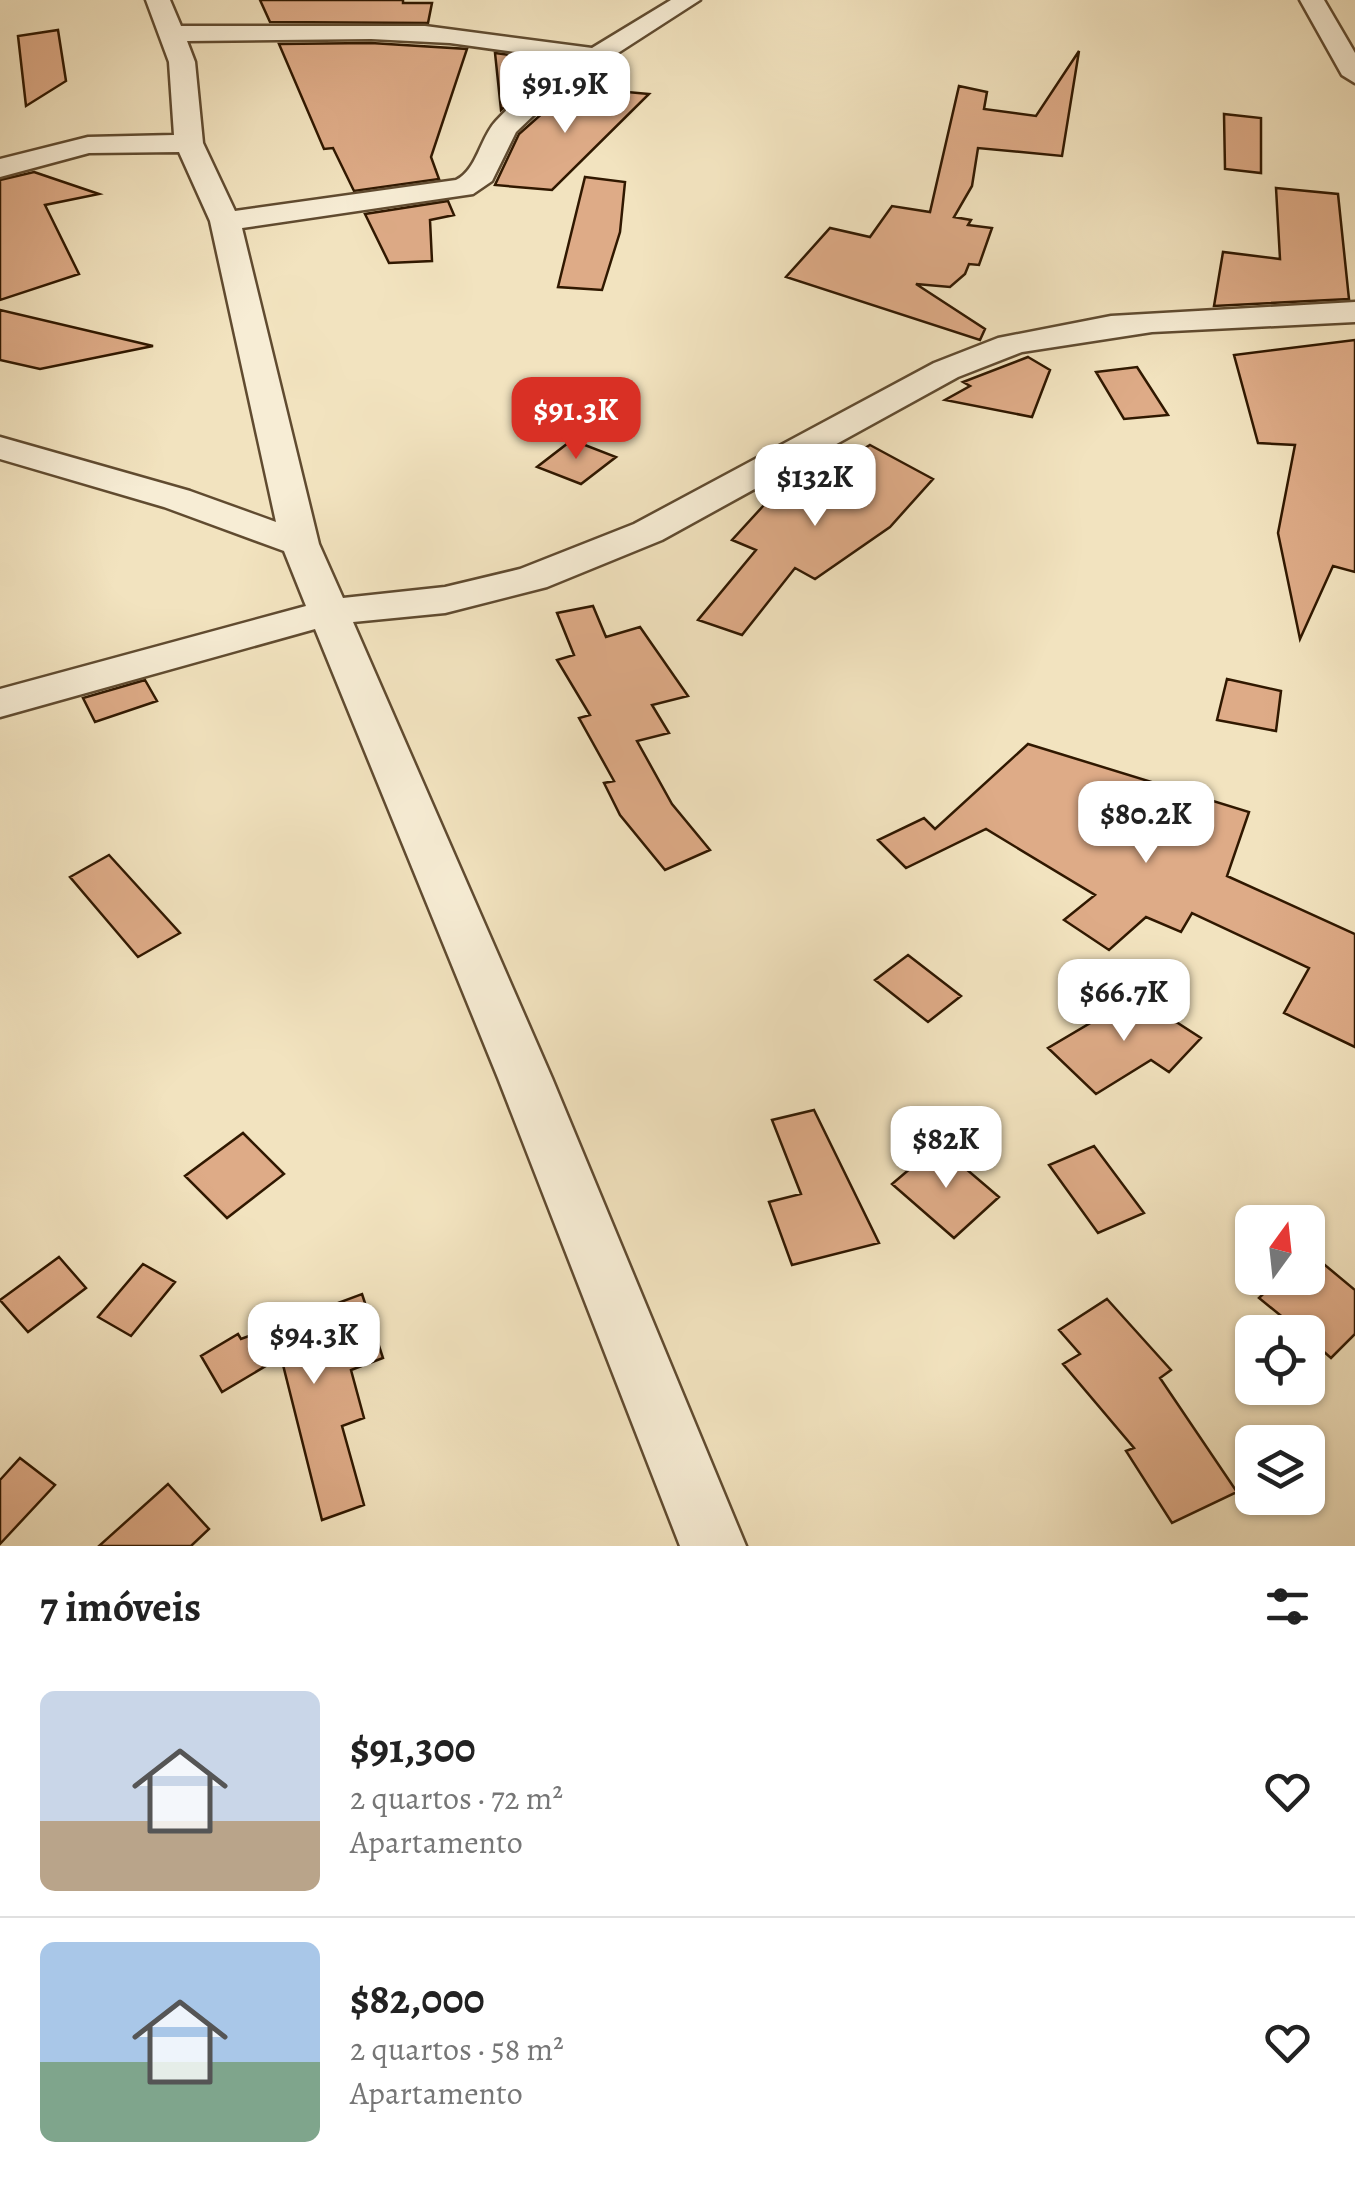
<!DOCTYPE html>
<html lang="pt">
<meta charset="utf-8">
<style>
body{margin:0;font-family:Alegreya,serif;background:#f6f6f6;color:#222;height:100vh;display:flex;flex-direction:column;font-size:38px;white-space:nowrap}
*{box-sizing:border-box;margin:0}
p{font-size:32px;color:#767676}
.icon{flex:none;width:55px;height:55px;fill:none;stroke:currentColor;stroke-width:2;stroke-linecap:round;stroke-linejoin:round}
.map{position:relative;height:1546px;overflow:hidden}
.sheet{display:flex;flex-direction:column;background:#fff;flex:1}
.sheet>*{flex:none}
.needle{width:65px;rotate:15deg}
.fabs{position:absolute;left:1235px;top:1205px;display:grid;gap:20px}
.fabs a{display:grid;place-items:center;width:90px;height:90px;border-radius:15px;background:#fff;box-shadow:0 2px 8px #0004;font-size:50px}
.price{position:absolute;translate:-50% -85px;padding:0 22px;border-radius:20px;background:#fff;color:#222;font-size:32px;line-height:65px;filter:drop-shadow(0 2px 5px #0008)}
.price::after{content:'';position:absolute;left:50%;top:60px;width:30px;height:22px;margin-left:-15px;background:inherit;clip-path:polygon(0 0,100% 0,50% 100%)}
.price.selected{background:#d93025;color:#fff}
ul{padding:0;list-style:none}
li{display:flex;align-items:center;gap:30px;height:250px;padding:0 40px}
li+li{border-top:2px solid #e0e0e0}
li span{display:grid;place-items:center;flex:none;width:280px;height:200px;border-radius:15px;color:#555}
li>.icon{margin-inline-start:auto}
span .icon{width:120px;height:120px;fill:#fffc;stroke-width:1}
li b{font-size:42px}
h2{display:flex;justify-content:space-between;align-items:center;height:120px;padding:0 40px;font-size:42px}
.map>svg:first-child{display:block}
</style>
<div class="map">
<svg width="1355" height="1546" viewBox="0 0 1355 1546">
<rect width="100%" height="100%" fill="#f2e3bf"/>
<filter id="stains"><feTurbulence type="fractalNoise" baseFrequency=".002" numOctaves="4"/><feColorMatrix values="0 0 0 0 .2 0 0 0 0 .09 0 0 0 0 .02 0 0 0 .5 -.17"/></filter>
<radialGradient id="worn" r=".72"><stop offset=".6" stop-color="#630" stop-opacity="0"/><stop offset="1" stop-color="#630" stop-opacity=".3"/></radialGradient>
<!-- building -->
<path fill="#deab87" stroke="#301800" stroke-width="2.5" d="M260 0H403V3H432L428 23 270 22Z
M58 30 66 81 26 106 18 36Z
M371 43 467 49 431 157 439 179 354 191 333 148 324 149 279 44Z
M1079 51 1062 156 978 148 972 186 954 217 971 220 968 225 992 228 979 265 969 264 965 274 950 287 916 284 985 329 980 340 786 277 830 228 870 237 892 206 930 212 959 86 987 92 984 109 1036 116Z
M495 53 545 60 532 83 501 110Z
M572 87 649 94 552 190 495 185 519 134Z
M1224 114 1261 118V173L1225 169Z
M34 172 99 194 45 205 79 274 0 300V180Z
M585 177 625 182 620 232 602 290 558 287Z
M1276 188 1338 194 1349 299 1214 306 1223 252 1280 259Z
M448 201 454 215 430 220 432 261 389 263 365 214Z
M0 310 153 346 40 369 0 360Z
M1355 340V572L1333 566 1300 639 1278 533 1295 445 1258 443 1234 355Z
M1028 357 1050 370 1032 417 945 400 970 386 963 382Z
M1137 367 1168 415 1124 419 1096 372Z
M572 440 616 457 581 484 537 467Z
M870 445 933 479 890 527 815 579 795 568 742 635 698 620 756 550 732 540 796 470 819 476Z
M593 606 606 637 640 627 688 696 652 705 669 733 637 741 672 804 710 850 665 870 620 815 604 783 614 781 579 718 590 715 557 660 574 655 557 613Z
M1227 679 1281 691 1276 731 1217 720Z
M145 680 157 701 95 722 83 698Z
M1028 744 1249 812 1227 876 1355 934V1047L1284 1013 1309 968 1192 913 1181 932 1146 917 1109 950 1064 920 1095 895 986 829 906 868 878 840 924 818 935 829Z
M109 855 180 933 138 957 70 877Z
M908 955 961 996 928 1022 875 980Z
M1136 996 1201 1038 1169 1072 1151 1060 1096 1094 1048 1048Z
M814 1110 879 1243 792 1265 769 1202 801 1194 772 1120Z
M243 1133 284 1174 227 1218 185 1176Z
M938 1145 999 1197 954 1238 892 1184Z
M1094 1146 1144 1213 1098 1233 1049 1165Z
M1308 1251 1355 1290V1334L1331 1358 1308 1338V1332H1301L1259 1298 1280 1278H1308Z
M59 1257 86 1288 28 1332 0 1300Z
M143 1264 175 1282 131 1336 98 1317Z
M362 1294 383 1358 351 1370 364 1418 342 1426 364 1505 322 1520 281 1357 222 1392 201 1356 238 1334 241 1339Z
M1107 1299 1171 1370 1160 1378 1237 1492 1172 1523 1126 1451 1134 1448 1063 1364 1080 1354 1059 1330Z
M20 1458 55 1485 0 1544V1480Z
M168 1484 209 1529 191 1546H99Z"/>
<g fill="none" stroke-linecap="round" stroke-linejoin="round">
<!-- street casing -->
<g stroke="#604b30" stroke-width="5">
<path id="street" d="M146 0H170L181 26H425L592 48 671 0H700L559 91 516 132 492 181 473 194 242 228 319 544 343 598 445 587 520 569 634 524 934 363 998 338 1111 316 1355 302V322L1152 332 1022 352 958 377 662 540 547 587 445 613 353 622 552 1078 746 1546H680L498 1078 315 629 0 717V689L306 606 284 551 164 507 0 459V437L190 491 276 522 210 221 179 152 89 153 0 177V159L88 137 174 135 169 62ZM371 39 450 43 572 60C544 77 518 97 496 121 480 138 477 170 456 180L235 211 203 143 195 62 187 41Z
M1300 0H1324L1355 53V83L1342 75Z"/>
</g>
<!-- street -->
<use href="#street" fill="#f7edd5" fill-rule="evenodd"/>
</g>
<rect width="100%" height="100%" filter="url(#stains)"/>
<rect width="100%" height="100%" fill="url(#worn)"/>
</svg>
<div class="fabs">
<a><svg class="needle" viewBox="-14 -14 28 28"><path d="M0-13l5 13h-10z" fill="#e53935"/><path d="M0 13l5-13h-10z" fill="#767676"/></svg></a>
<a><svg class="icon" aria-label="locate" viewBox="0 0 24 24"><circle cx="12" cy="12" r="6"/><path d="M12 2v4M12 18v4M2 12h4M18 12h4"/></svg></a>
<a><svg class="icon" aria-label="layers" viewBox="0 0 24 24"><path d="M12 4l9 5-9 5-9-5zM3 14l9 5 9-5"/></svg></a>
</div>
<b class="price" style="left:565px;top:136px">$91.9K</b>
<b class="price selected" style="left:576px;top:462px">$91.3K</b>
<b class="price" style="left:815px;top:529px">$132K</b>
<b class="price" style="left:1146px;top:866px">$80.2K</b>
<b class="price" style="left:1124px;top:1044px">$66.7K</b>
<b class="price" style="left:946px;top:1191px">$82K</b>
<b class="price" style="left:314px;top:1387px">$94.3K</b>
</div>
<section class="sheet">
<h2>7 imóveis<svg class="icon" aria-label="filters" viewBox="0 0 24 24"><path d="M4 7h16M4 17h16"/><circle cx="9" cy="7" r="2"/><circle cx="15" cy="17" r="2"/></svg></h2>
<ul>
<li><span style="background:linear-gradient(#c9d6e8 65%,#b9a48a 0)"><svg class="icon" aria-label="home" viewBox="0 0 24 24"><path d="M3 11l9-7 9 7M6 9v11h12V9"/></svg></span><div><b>$91,300</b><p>2 quartos · 72 m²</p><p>Apartamento</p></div><svg class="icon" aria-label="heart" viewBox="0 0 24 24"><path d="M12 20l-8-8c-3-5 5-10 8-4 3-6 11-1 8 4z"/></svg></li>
<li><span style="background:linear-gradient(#a9c7e8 60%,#7fa58c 0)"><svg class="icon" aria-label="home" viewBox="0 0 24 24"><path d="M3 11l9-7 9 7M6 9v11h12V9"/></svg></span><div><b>$82,000</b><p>2 quartos · 58 m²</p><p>Apartamento</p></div><svg class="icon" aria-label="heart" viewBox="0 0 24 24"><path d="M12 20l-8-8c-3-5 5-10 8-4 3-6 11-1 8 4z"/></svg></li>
</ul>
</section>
